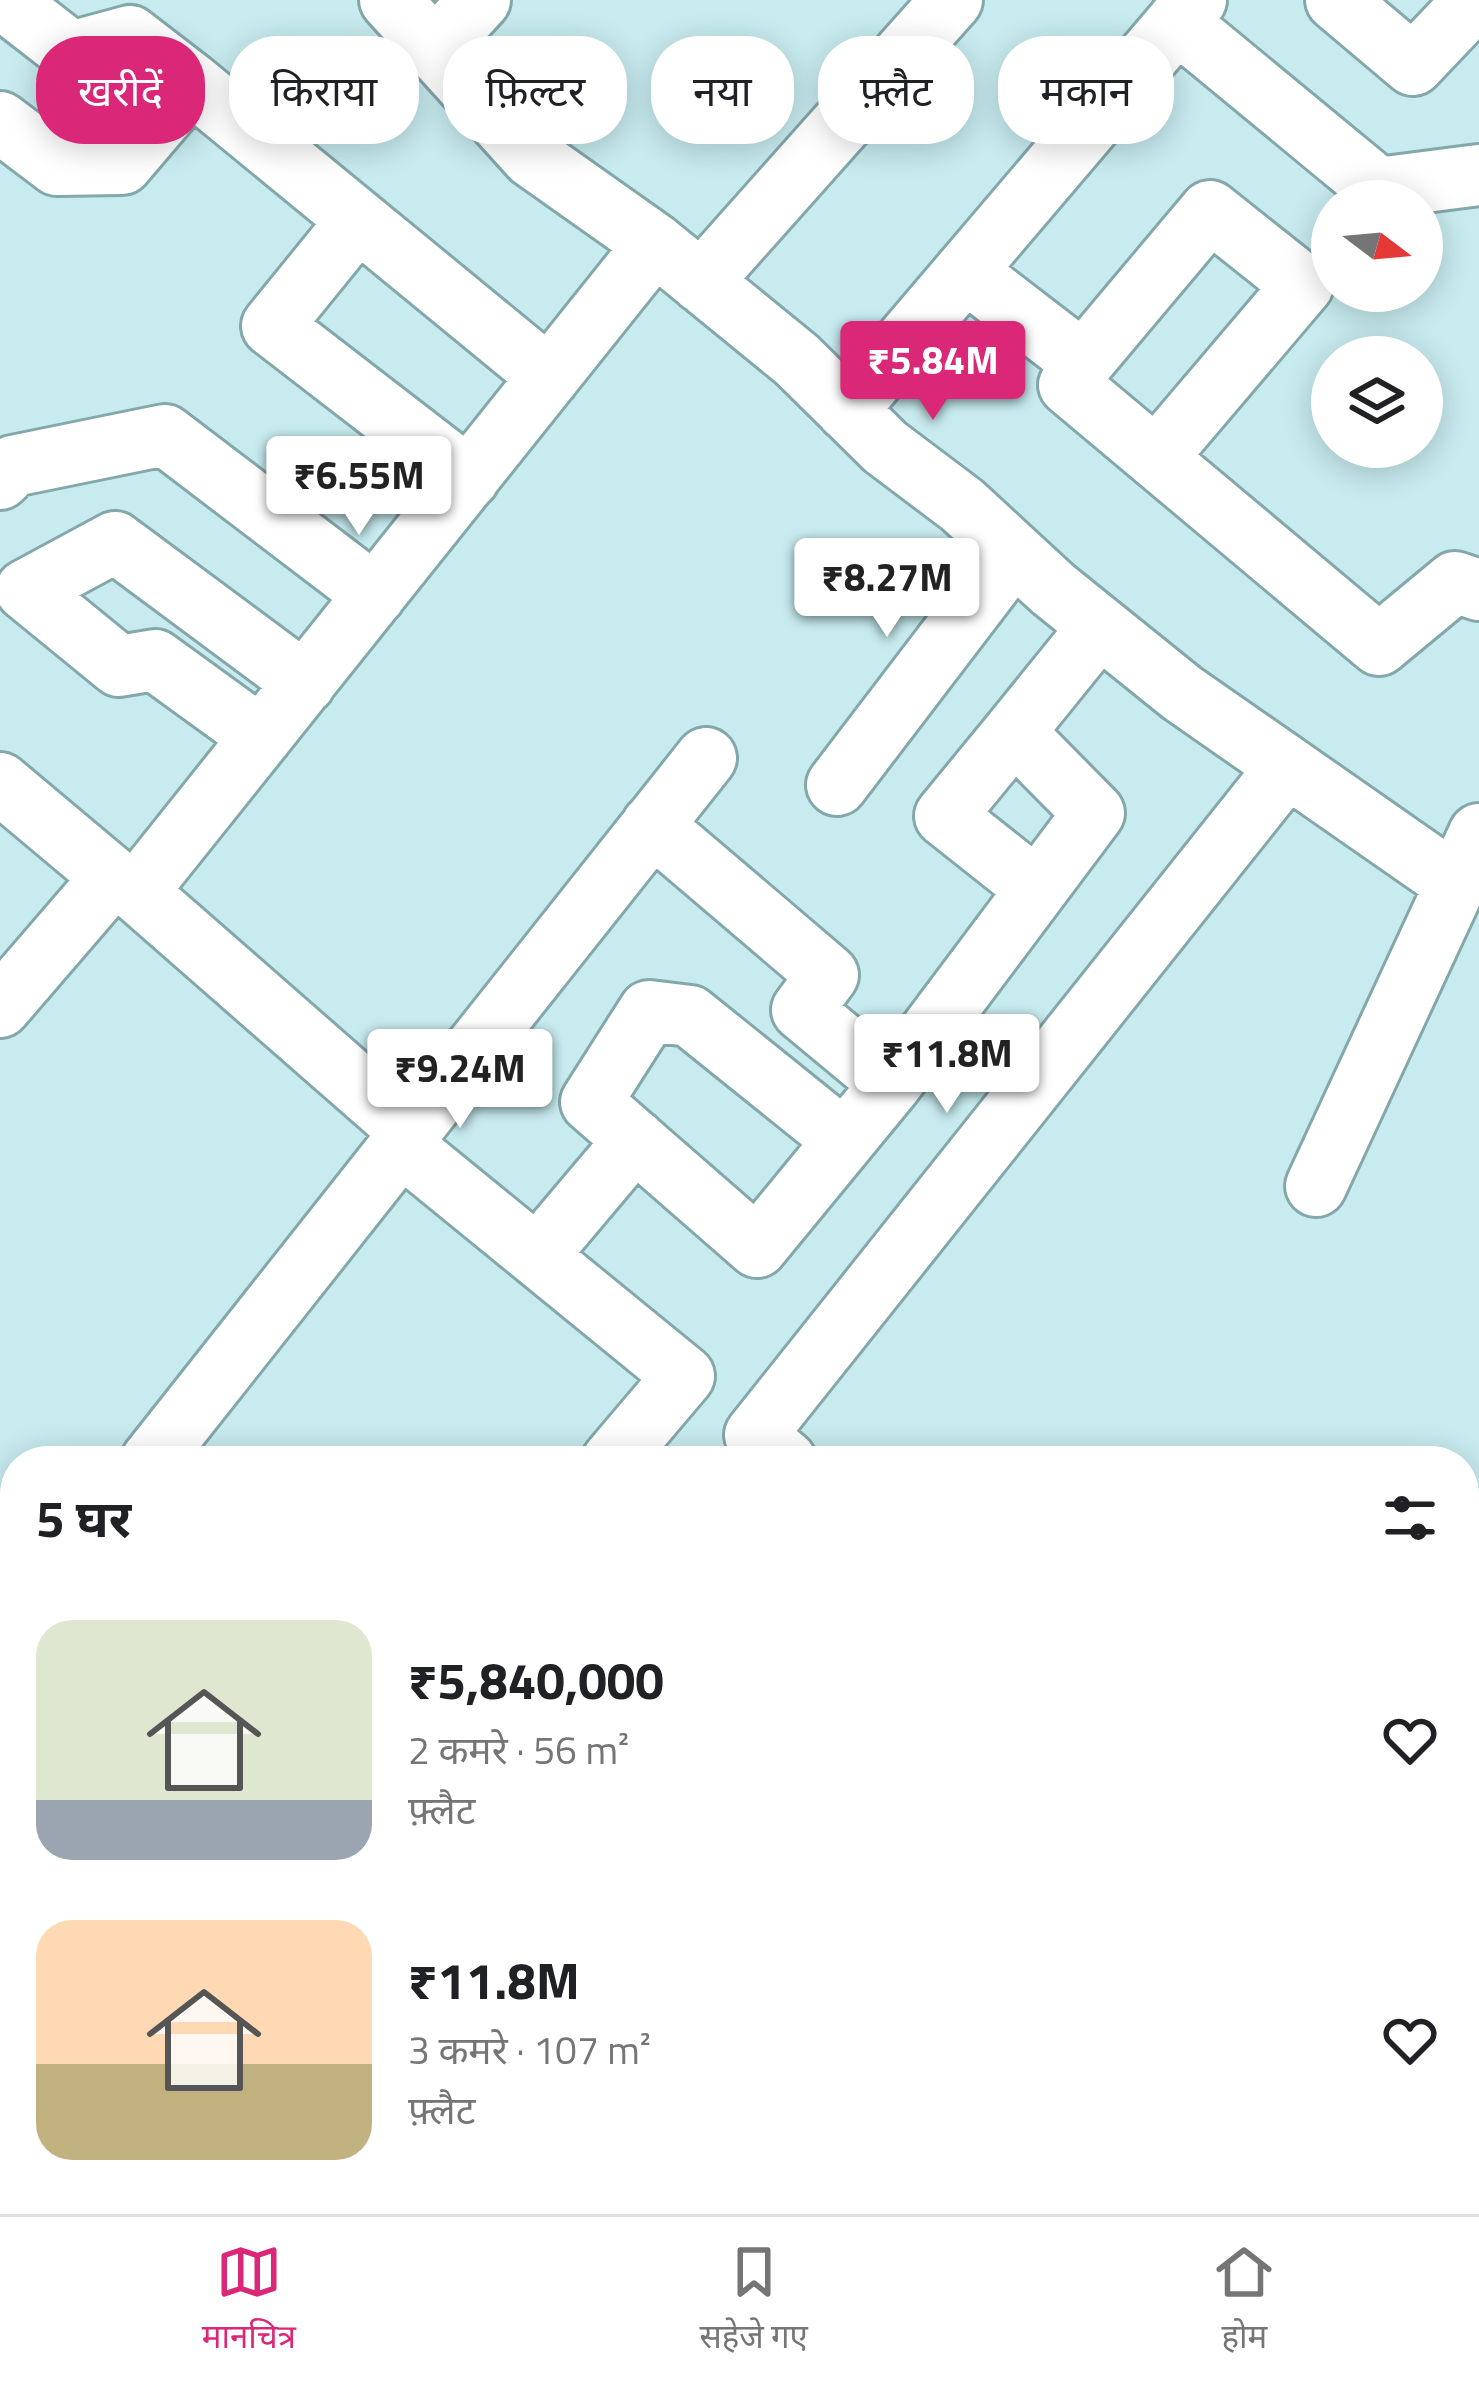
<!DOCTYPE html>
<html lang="hi">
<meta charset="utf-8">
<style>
body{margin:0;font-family:"Titillium Web","Noto Sans Devanagari",sans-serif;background:#f2f2f2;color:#202124;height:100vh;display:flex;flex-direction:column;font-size:45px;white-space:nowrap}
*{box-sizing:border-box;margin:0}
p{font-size:39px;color:#757577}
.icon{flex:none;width:66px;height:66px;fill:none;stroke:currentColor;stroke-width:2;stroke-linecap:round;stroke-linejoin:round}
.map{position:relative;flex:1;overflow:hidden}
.drawer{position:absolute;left:0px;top:1446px;width:1479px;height:768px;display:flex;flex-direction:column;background:#fff;border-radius:48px 48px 0 0;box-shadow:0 6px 30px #0003}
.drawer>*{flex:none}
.banner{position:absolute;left:36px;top:36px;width:1407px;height:108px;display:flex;gap:24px}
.needle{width:78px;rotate:106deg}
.controls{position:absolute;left:1311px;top:180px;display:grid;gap:24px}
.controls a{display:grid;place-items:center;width:132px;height:132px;border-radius:50%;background:#fff;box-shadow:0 6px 30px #0003;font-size:60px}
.price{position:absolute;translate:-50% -102px;padding:0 27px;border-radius:12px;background:#fff;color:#222;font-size:39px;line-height:78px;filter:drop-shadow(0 3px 6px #0008)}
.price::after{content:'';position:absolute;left:50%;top:72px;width:36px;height:27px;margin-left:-18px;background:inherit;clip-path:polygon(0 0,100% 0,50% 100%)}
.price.active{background:#db2777;color:#fff}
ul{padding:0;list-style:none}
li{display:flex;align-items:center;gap:36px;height:300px;padding:0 36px}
li span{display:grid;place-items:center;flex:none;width:336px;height:240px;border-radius:36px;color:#555}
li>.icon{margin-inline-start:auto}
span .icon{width:144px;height:144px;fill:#fffc;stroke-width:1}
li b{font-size:51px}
h2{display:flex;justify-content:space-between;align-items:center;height:144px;padding:0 36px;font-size:51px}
.pill{padding:0 42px;border-radius:48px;background:#fff;box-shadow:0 6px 30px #0003;font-size:42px;line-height:108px}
.pill.active{background:#db2777;color:#fff}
.dock{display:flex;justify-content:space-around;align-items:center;height:168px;border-top:3px solid #e0e0e0;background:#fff;font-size:33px;color:#757577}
.dock a{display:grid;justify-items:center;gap:6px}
.dock .active{color:#db2777}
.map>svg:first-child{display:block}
</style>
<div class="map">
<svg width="1479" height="2214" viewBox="0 0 1479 2214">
<rect width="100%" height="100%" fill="#c7ebef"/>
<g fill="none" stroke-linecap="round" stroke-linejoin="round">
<!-- minor casing -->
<g stroke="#84a7aa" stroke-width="66">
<path id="minor" d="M390 0 532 157 655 244 797 360 885 447 962 505 1053 589 1182 693 1456 884
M1336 0 1413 65 1475 0
M1177 22 1378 188 1479 175
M456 26 480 0
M191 83 549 377
M0 122 57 165 122 164 191 83 130 36 71 52 4 0
M358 220 272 326 469 478
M965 271 1083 362
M701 282 952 0
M847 410 1196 0
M1156 458 1303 285 1210 211 1083 362 1069 385 1379 645 1455 582 1479 590
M0 479 13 466 165 435 375 595
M1014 732 945 816 1037 889
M261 737 155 660 119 666 26 590 115 542 305 683
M0 783 112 877 0 1007
M837 785 1014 553
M652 825 828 975 802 1010 891 1084 1094 813 1014 732 1099 627
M112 877 137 892 410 1131 401 1145
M137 892 655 244
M410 1131 706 758
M844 1140 690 1016 649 1011 591 1102 757 1247 891 1084
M1316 1186 1479 834
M537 1256 635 1140
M151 1461 401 1145 684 1376 612 1461
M786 1461 755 1435 1287 767
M0 1653 15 1634
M0 1729 15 1741
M0 1894 15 1906
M1464 1901 1479 1881
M757 2199 784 2214
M1061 2199 1083 2214
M516 2201 539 2214
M1229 2214 1240 2199"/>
</g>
<!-- minor -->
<use href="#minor" stroke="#fff" stroke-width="60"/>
</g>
</svg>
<div class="controls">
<a><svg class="needle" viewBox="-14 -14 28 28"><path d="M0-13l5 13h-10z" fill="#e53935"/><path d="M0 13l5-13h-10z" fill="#757577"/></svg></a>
<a><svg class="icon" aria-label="layers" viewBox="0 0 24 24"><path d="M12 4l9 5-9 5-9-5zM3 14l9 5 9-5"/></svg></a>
</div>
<b class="price active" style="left:933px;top:423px">₹5.84M</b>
<b class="price" style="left:359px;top:538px">₹6.55M</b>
<b class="price" style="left:887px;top:640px">₹8.27M</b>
<b class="price" style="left:947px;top:1116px">₹11.8M</b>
<b class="price" style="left:460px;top:1131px">₹9.24M</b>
<div class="banner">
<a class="pill active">खरीदें</a>
<a class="pill">किराया</a>
<a class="pill">फ़िल्टर</a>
<a class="pill">नया</a>
<a class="pill">फ़्लैट</a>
<a class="pill">मकान</a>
</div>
<section class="drawer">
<h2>5 घर<svg class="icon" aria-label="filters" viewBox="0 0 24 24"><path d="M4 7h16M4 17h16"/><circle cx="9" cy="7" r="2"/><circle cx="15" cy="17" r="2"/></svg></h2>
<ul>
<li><span style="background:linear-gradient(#dfe7d0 75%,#9aa5b1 0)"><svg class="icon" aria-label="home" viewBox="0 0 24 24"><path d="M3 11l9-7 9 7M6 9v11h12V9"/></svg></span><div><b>₹5,840,000</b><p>2 कमरे · 56 m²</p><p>फ़्लैट</p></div><svg class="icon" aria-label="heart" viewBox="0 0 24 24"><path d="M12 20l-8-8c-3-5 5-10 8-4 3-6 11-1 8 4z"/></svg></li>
<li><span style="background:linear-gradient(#ffd9b3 60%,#c2b280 0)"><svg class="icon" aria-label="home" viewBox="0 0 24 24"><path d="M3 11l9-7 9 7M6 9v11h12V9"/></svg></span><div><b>₹11.8M</b><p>3 कमरे · 107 m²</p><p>फ़्लैट</p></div><svg class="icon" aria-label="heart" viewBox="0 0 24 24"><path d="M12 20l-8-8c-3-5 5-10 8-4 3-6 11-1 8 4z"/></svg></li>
</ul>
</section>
</div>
<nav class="dock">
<a class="active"><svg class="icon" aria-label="map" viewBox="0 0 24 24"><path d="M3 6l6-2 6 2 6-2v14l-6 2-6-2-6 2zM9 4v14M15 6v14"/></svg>मानचित्र</a>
<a><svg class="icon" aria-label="saved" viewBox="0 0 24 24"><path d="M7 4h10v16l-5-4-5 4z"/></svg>सहेजे गए</a>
<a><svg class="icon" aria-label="home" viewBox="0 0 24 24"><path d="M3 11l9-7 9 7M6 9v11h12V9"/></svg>होम</a>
</nav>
